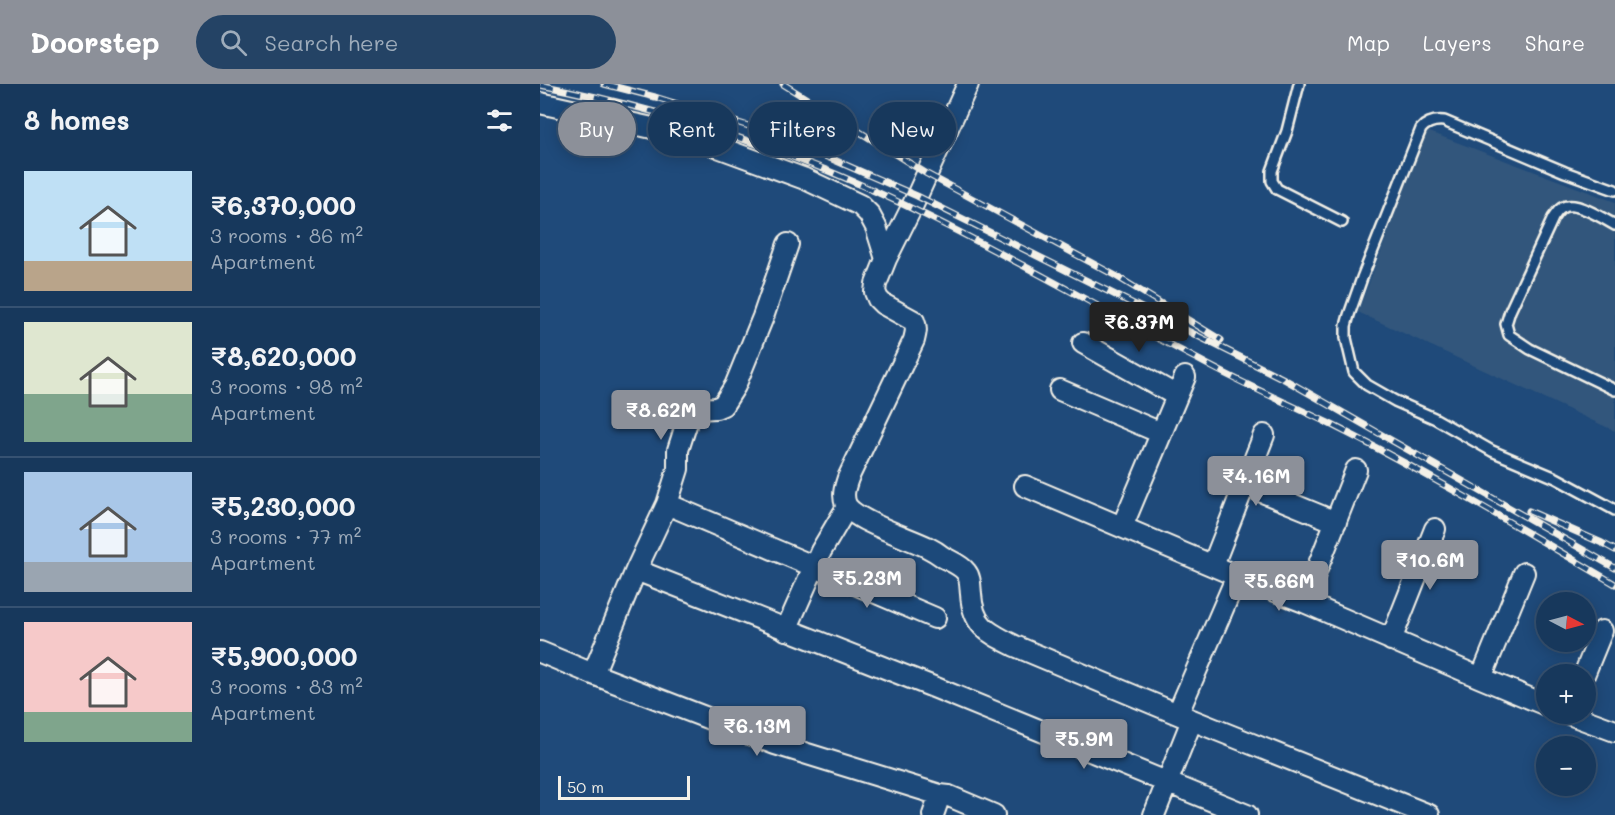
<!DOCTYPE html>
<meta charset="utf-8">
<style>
body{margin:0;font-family:Mali,sans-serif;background:#244365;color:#f1f3f6;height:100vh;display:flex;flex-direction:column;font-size:22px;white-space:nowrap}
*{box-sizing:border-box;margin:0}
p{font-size:20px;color:#9eacbb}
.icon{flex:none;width:33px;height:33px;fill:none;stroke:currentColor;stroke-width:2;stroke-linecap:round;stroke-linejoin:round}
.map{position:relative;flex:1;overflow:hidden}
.details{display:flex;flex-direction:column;background:#17385c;width:540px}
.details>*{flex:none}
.top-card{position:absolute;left:18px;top:18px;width:570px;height:54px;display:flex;gap:12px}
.needle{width:39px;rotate:96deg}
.controls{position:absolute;left:996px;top:508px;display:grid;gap:12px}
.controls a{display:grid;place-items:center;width:60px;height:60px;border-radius:50%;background:#17385c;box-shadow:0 3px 15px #0003,0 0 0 2px #365272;font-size:30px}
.scale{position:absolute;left:18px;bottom:15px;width:132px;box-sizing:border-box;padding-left:6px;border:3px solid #f4f1e8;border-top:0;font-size:16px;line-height:21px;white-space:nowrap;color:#f4f1e8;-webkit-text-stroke:4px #1f4a7a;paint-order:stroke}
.price{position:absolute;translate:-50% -51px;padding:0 14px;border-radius:6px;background:#8c9099;color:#fff;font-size:20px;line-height:39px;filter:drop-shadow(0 2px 3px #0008)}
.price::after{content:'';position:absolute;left:50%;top:36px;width:18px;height:14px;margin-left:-9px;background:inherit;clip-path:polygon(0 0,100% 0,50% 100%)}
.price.selected{background:#222;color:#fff}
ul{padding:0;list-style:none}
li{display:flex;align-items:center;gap:18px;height:150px;padding:0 24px}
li+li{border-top:2px solid #365272}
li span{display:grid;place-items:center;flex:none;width:168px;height:120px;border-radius:0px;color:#555}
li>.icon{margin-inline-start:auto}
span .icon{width:72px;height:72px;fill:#fffc;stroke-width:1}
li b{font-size:26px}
h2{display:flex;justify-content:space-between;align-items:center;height:72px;padding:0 24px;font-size:26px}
.tag{padding:0 21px;border-radius:27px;background:#17385c;box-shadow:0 3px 15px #0003,0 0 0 2px #365272;font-size:21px;line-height:54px}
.tag.selected{background:#8c9099;color:#fff}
header{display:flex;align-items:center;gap:36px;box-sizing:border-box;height:84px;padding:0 30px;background:#8c9099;color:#fff}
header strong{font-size:28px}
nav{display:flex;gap:33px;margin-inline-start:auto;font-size:21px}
.search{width:420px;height:54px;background:#244365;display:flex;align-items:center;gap:15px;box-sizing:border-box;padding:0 21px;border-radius:33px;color:#9eacbb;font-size:22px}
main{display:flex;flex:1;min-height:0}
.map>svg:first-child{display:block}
</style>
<header>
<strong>Doorstep</strong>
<div class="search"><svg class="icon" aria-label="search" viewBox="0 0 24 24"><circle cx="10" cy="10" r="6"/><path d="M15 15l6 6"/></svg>Search here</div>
<nav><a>Map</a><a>Layers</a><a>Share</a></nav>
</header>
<main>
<section class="details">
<h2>8 homes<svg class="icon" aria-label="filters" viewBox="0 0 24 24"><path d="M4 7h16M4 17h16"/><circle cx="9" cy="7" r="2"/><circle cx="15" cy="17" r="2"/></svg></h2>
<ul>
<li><span style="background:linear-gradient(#bfe0f5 75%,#b9a48a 0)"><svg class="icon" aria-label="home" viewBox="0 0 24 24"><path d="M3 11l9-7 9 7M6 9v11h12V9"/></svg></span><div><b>₹6,370,000</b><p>3 rooms · 86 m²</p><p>Apartment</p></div></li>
<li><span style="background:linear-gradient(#dfe7d0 60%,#7fa58c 0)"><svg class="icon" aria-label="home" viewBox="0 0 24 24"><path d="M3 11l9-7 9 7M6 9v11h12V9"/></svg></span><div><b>₹8,620,000</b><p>3 rooms · 98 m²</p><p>Apartment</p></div></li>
<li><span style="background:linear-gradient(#a9c7e8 75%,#9aa5b1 0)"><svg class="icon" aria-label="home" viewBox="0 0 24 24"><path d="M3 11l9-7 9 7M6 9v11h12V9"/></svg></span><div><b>₹5,230,000</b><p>3 rooms · 77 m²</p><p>Apartment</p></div></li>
<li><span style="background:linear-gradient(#f6c9c9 75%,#7fa58c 0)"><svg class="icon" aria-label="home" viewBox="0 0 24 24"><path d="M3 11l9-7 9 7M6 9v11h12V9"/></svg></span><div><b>₹5,900,000</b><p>3 rooms · 83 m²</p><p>Apartment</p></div></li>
</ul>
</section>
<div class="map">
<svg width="1075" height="731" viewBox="0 0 1075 731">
<rect width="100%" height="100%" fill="#1f4a7a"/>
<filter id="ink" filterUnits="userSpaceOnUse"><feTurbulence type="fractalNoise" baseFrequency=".0167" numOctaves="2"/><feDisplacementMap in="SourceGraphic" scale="12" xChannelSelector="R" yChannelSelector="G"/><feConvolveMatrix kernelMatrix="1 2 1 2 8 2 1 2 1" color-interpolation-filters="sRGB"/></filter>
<g filter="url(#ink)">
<!-- built -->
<path fill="#33577c" d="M887 47 1075 118V347L818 228Z"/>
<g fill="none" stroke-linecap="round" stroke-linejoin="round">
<!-- service casing -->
<g stroke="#f4f1e8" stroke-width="14">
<path id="service" d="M759 0 747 47 732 87V97L737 105 802 138
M1075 106 1025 88 904 37C894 36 887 38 881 45L822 194 809 231 806 242V254L814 288 827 301 855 317 894 334 952 367 1016 394 1075 426
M1075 141C1064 135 1041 120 1028 122 1021 122 1017 128 1013 134L970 227 966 240 969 251 990 265 1075 306"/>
</g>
<!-- minor casing -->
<g stroke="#f4f1e8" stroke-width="24">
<path id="minor" d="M428 0 371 125 346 175 336 200 335 208 338 215 343 220 374 237C377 244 376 248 374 256L308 394C305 403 302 411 306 421 315 437 369 454 387 463 393 466 398 469 403 473 410 477 421 481 426 488 431 494 430 503 431 510 433 543 449 549 475 562L652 636 889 731
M0 19 148 52 265 95 320 121 329 130 336 143 346 175
M543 259 637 312
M520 306 621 349
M705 401 796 438
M485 402 697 492 764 518 941 594 1006 621
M127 420 395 534
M582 443 645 293
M673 481 724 351
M96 486 396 604 707 731
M764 518 816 386
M246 546 281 467 307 423
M851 556 895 445
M0 568 53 590 235 660 400 711 409 712 454 731
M53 590 96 486 127 420 138 385V366L147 338 152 330 158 325 176 324 183 321 195 302 223 233 248 160
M1044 591 1062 547
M941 594 984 489
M638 629 697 492
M1029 630 1075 647
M393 731 400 711
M614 731 652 636"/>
</g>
<!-- service -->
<use href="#service" stroke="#1f4a7a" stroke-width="9"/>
<!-- minor -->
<use href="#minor" stroke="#1f4a7a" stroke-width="20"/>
<!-- rail casing -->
<g stroke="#f4f1e8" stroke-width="7">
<path id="rail" d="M64 0 115 13 215 44 292 75 377 112 744 295 1075 484
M243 0 387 90 576 192 681 256
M0 1C98 20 194 49 286 86 415 139 535 212 659 276 701 299 745 318 788 339 886 388 981 445 1075 500
M989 427 1062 459 1075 466"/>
</g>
<!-- rail -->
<use href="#rail" stroke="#1f4a7a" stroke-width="4.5" stroke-dasharray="14" stroke-linecap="butt"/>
</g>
</g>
</svg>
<div class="controls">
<a><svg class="needle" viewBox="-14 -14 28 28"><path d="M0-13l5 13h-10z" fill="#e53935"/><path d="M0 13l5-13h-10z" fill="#9eacbb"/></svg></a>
<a>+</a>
<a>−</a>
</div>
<div class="scale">50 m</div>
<b class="price selected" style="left:599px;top:269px">₹6.37M</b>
<b class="price" style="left:121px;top:357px">₹8.62M</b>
<b class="price" style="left:716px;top:423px">₹4.16M</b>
<b class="price" style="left:890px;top:507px">₹10.6M</b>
<b class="price" style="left:327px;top:525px">₹5.23M</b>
<b class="price" style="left:739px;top:528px">₹5.66M</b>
<b class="price" style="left:217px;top:673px">₹6.13M</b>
<b class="price" style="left:544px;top:686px">₹5.9M</b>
<div class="top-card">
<a class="tag selected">Buy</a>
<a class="tag">Rent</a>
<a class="tag">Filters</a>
<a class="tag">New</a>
</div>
</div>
</main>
